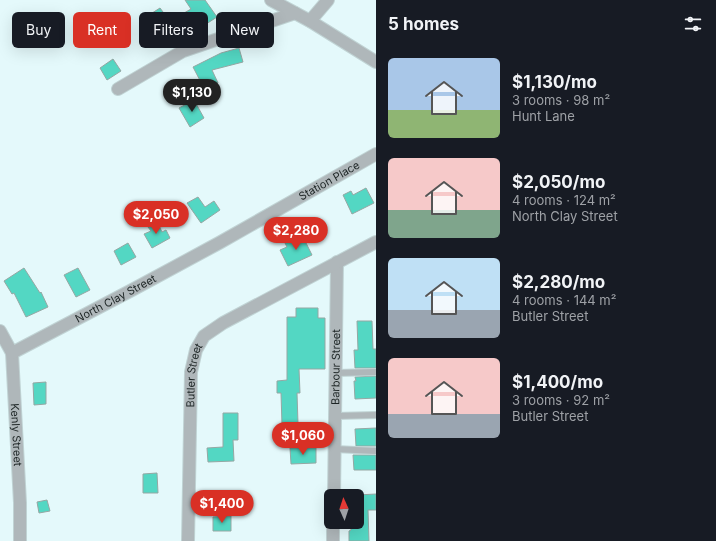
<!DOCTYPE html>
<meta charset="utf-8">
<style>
body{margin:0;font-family:Inter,sans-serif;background:#242831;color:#f1f3f6;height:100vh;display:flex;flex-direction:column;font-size:15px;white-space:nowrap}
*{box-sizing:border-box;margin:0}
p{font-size:13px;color:#9ea1a6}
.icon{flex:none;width:22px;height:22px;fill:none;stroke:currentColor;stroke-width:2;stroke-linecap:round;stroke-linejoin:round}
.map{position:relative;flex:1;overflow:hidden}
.drawer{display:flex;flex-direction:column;background:#171b24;width:340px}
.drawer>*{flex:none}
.guide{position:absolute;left:12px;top:12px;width:304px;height:36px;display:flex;gap:8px}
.needle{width:26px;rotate:357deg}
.tools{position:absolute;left:324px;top:489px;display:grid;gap:8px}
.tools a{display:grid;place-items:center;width:40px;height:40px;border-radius:6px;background:#171b24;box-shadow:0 4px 16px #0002;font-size:20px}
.price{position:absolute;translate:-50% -34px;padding:0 9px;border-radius:14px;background:#d93025;color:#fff;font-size:13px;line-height:26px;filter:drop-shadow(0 1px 2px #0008)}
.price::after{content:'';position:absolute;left:50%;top:24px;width:12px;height:9px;margin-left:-6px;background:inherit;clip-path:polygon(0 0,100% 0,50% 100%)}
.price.selected{background:#222;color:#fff}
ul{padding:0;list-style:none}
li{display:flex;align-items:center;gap:12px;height:100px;padding:0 12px}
li span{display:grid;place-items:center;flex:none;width:112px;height:80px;border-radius:6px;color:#555}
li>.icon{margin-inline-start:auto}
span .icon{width:48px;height:48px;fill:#fffc;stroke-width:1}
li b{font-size:17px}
h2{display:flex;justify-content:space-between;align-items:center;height:48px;padding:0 12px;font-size:17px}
.pill{padding:0 14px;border-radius:6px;background:#171b24;box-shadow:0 4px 16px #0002;font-size:14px;line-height:36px}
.pill.selected{background:#d93025;color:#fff}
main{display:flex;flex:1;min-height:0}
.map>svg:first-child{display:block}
</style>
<main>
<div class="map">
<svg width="376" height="541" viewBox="0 0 376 541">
<rect width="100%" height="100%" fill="#e4f9fb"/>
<!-- building -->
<path fill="#53d7c3" stroke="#95a7a3" d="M185 0H205L217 17 203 26 202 24 181 36 172 20 191 9Z
M160 8 169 20 157 28 149 15Z
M239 48 243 62 212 70 218 83 205 90 193 67 221 53Z
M113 59 121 71 107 80 100 68Z
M194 100 204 118 190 127 179 108Z
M366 188 374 203 352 214 343 195 351 191 353 195Z
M198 197 205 207 214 201 220 210 201 223 187 203Z
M157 222 162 232 166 230 170 238 152 248 144 234 151 231 148 227Z
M302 235 312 255 288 266 280 250 287 247 285 243Z
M128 243 136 257 121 265 114 251Z
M24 268 40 293 41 292 48 307 26 317 14 293 12 294 4 281Z
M78 268 90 290 76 297 64 275Z
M296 308H318V318H325V369H299L300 393H297L298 424 282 425 281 393H277V381L287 380V317H296Z
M357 321H372L373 349H376V368H355L354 350H358Z
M376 376V398L355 399 354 381H356L355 377Z
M46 382V404L34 405 33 383Z
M223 413H238V440H233L234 461 208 462 207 448 223 447Z
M376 428V446H356L355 429Z
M290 448H316V463L291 464Z
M353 455H376V470H354Z
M157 473 158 493H143V474Z
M376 494V510H368L369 541H349V531L351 530V522H357V495Z
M47 500 50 511 39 513 37 502Z
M231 516V531H213V517Z"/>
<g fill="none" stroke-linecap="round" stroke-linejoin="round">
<!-- service casing -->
<g stroke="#c0d3d4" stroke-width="8">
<path id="service" d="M336 373 376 372
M335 416 376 415
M335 449 376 451"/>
</g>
<!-- minor casing -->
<g stroke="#c0d3d4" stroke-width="14">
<g id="minor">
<path d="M271 0 310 21 376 62"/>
<path d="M310 21 328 0"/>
<path d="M118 89 183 51 295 13"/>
<path id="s1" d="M0 331 12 353 20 503V541"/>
<path id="s2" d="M12 353 132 290 219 243 376 154"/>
<path id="s3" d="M334 496 337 262"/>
<path id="s4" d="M188 541 191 372 196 350 204 336 223 323 376 242"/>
<path d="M333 541V522"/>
</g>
</g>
<!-- service -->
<use href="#service" stroke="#afb7ba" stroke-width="6"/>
<!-- minor -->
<use href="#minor" stroke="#afb7ba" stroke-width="12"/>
</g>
<g text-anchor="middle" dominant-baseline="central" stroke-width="3" stroke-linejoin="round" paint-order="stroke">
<!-- street labels -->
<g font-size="11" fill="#1d2525" stroke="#fff">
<text stroke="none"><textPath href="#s2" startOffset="361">Station Place</textPath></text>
<text stroke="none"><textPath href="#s2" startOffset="117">North Clay Street</textPath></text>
<text stroke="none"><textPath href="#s3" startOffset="129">Barbour Street</textPath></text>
<text stroke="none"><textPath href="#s4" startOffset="166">Butler Street</textPath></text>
<text stroke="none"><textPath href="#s1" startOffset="107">Kenly Street</textPath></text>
</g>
</g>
</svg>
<div class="tools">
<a><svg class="needle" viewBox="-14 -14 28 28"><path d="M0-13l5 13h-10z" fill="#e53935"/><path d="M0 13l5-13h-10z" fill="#9ea1a6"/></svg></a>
</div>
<b class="price selected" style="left:192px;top:113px">$1,130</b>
<b class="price" style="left:156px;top:235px">$2,050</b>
<b class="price" style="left:296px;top:251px">$2,280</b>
<b class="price" style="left:303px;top:456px">$1,060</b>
<b class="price" style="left:222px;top:524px">$1,400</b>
<div class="guide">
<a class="pill">Buy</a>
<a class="pill selected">Rent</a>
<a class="pill">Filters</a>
<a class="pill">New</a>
</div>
</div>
<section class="drawer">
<h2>5 homes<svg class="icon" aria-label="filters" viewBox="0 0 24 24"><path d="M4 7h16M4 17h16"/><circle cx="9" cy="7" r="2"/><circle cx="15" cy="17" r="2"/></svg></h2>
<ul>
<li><span style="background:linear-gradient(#a9c7e8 65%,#8fb573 0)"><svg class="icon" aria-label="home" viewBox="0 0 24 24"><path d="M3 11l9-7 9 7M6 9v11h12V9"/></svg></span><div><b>$1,130/mo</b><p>3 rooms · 98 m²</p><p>Hunt Lane</p></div></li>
<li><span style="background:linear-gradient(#f6c9c9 65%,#7fa58c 0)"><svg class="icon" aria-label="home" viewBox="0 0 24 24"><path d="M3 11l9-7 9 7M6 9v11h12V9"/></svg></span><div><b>$2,050/mo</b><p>4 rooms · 124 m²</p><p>North Clay Street</p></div></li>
<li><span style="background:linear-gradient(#bfe0f5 65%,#9aa5b1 0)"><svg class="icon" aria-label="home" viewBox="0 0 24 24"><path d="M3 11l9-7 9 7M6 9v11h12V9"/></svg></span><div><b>$2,280/mo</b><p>4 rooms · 144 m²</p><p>Butler Street</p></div></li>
<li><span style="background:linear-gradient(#f6c9c9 70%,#9aa5b1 0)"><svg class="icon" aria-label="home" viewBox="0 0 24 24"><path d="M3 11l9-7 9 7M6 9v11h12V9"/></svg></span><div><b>$1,400/mo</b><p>3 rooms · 92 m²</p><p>Butler Street</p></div></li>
</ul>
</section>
</main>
